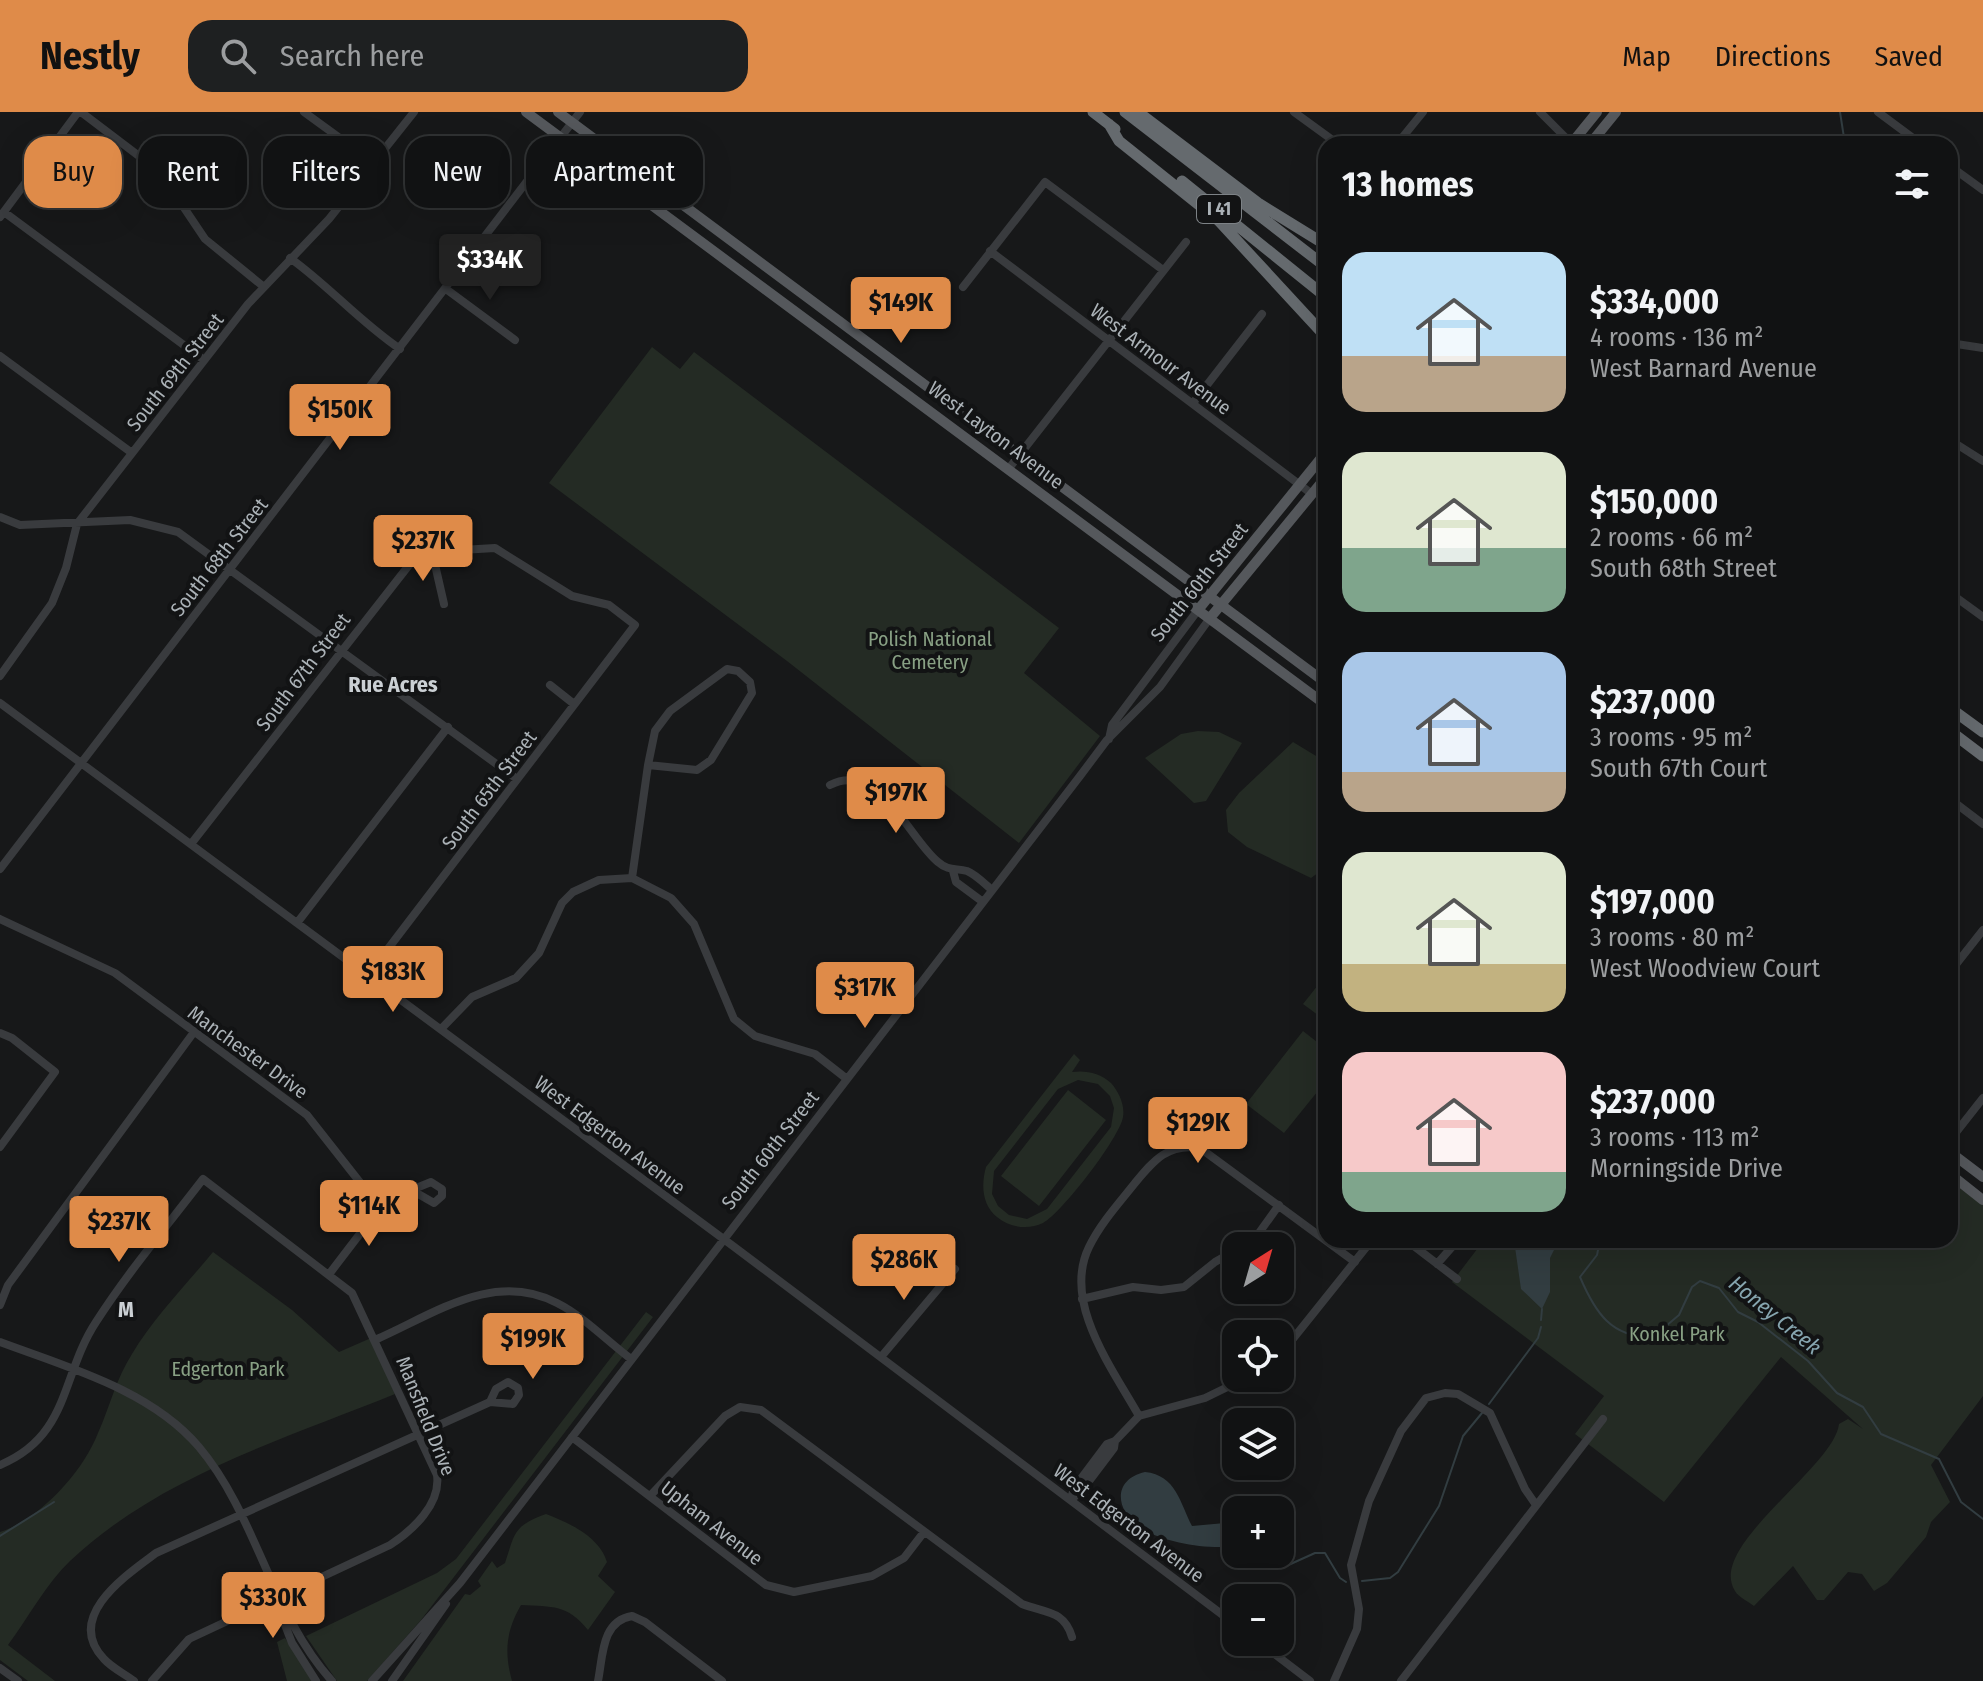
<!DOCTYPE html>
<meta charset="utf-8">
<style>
body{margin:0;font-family:"Fira Sans Condensed",sans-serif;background:#1e2021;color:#f1f3f6;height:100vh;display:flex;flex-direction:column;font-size:30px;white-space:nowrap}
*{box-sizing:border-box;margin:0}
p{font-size:26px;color:#9c9ea0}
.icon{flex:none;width:44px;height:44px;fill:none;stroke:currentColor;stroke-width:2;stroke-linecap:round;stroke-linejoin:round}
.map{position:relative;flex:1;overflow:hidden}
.panel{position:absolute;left:1318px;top:24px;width:640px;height:1112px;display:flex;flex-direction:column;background:#111213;border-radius:24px;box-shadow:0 8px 32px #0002,0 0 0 2px #303233}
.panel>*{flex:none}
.hud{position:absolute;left:24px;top:24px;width:760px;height:72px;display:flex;gap:16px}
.needle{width:52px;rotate:37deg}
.controls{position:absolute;left:1222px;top:1120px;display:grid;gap:16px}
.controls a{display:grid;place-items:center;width:72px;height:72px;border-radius:16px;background:#111213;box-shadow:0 8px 32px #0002,0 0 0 2px #303233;font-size:40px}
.price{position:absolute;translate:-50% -68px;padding:0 18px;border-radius:8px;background:#df8b49;color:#111;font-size:26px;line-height:52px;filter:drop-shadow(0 2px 4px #0008)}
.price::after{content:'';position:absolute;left:50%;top:48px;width:24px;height:18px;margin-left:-12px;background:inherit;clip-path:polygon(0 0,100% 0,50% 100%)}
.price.selected{background:#222;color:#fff}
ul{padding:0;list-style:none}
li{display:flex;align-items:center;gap:24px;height:200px;padding:0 24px}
li span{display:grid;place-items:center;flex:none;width:224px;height:160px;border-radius:24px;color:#555}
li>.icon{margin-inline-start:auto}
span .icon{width:96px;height:96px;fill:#fffc;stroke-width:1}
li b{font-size:34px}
h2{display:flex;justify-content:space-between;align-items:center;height:96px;padding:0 24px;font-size:34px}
.pill{padding:0 28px;border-radius:24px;background:#111213;box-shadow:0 8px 32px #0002,0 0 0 2px #303233;font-size:28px;line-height:72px}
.pill.selected{background:#df8b49;color:#111}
header{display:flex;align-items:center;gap:48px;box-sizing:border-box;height:112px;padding:0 40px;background:#df8b49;color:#111}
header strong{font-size:38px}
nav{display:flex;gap:44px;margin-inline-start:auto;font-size:28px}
.search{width:560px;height:72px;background:#1e2021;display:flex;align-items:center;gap:20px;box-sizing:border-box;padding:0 28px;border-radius:24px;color:#9c9ea0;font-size:30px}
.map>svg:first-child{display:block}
</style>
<header>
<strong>Nestly</strong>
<div class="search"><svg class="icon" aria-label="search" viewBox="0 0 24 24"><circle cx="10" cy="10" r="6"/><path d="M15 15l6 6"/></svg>Search here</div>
<nav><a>Map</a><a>Directions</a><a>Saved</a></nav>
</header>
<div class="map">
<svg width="1983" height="1569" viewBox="0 0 1983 1569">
<rect width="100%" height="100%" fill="#171819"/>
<!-- green -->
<path fill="#242b24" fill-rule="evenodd" d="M652 235 680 257 694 240 1059 516 1024 561 1100 624 1019 731 787 549 549 371Z
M1198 619 1219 620 1242 631 1206 689 1194 691 1145 646 1181 622Z
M1293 630 1326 650V755L1311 766 1247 735 1228 720 1226 698 1239 681Z
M1326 863V909L1303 892Z
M1303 919 1326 937V969L1284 1021 1246 992Z
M1074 942 1080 948 1072 960C1086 958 1100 961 1111 971 1119 980 1125 993 1123 1005 1120 1025 1062 1101 1043 1111 1029 1118 1010 1116 997 1105 982 1093 981 1073 986 1055ZM1078 968 1098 972 1110 984 1114 996 1111 1015 1047 1097 1027 1107 1009 1103 998 1094 992 1082 994 1059 1058 977Z
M1068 978 1106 1008 1039 1094 1001 1064Z
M1950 1069 1983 1093V1284L1931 1353 1950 1390 1931 1410 1926 1425 1887 1471 1874 1479 1862 1462 1848 1460 1824 1488H1817L1793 1454 1754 1494C1749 1490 1738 1485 1735 1479 1706 1434 1834 1356 1839 1312L1848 1307 1863 1317 1781 1245 1664 1390 1575 1322 1604 1284 1452 1170 1484 1128H1950Z
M213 1140 292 1198 339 1240 371 1226 395 1282C284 1327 159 1365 70 1449 46 1472 28 1506 8 1533L55 1569H28L0 1548V1420C40 1407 83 1360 98 1321 110 1294 116 1267 132 1242 154 1205 186 1173 213 1140Z
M646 1200 653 1205 421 1508 367 1569H337L306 1524 437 1461 456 1447Z
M546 1402C569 1411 599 1424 607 1450L598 1464 615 1480 588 1518C567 1492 553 1495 521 1493 506 1519 504 1540 512 1569H403L465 1482 470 1483 481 1474 478 1469 492 1449 497 1456 505 1451C515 1421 513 1414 546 1402Z
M285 1526 312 1569H287L277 1530Z"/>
<!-- water -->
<path fill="#323d41" d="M1514 1128H1559L1550 1146V1180L1542 1197 1521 1177Z
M1145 1360C1176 1363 1180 1391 1192 1414L1236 1410V1434C1209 1438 1167 1431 1144 1418 1116 1402 1110 1368 1145 1360Z"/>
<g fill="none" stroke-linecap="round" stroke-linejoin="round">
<!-- stream -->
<path stroke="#323d41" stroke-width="2" d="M1840 0 1845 32
M1600 1128 1597 1143 1580 1165C1595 1200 1611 1226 1653 1225L1679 1203 1692 1175 1700 1169 1719 1176 1738 1200 1758 1210 1808 1249 1837 1281 1863 1295 1881 1322 1939 1347 1961 1390 1983 1407
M1541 1208 1542 1197
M1489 1292 1538 1226 1541 1215
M0 1424 54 1390
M1267 1442 1277 1453 1284 1455 1315 1441H1325L1340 1466 1346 1470
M1362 1469 1390 1466 1398 1460 1439 1394 1463 1324 1482 1301"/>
<!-- minor -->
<path stroke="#393b3e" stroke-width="8" d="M81 0 160 60 205 127 264 175
M304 0 374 51
M1294 0 1338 32
M1540 0 1572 32
M1878 0 1921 32
M1397 32 1423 0
M1950 54 1983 78
M4 100 204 248
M0 105 78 0
M990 139 1312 382
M290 146C330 175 359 209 400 237
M963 175 1045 70 1163 158
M446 177 515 228
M1950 231 1983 236
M0 244 132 341
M1193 291 1262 202
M1950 328 1983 349
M1010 355 1186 130
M0 405 20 413 130 408 178 420 517 667
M433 444 444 492
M1950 481 1983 505
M727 557 738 559 750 570 752 581 711 648 697 658 648 653 655 619 670 599Z
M0 564 52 491 66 456 77 412 248 192 329 107 414 0
M550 573 574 592
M0 591 733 1134 1236 1513
M1109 627 1112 613 1198 498
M830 673C879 648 910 728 938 750 948 759 956 756 967 759 975 762 985 772 992 778
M1950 687 1983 712
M191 732 413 448 461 438 495 436 572 484 609 493 635 513 368 863
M0 757 580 0
M953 759 956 770 983 790
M632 766 648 653
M0 807 115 861 307 1003 377 1092
M297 811 448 615
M1950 860 1983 818
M441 917 472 885 516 866 539 841 562 791 573 780 599 768 632 766 671 786 694 812 734 907 755 924 815 942 847 967
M0 921 12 926 55 960 0 1035
M1950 1028 1983 986
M377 1092 431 1070 442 1077V1084L434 1091 413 1079
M1406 1128 1457 1167
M1244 1134 1256 1125 1279 1093
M1437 1152 1458 1128
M330 1161 372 1106 377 1092
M1082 1187 1133 1175 1161 1178 1184 1175 1215 1150 1236 1138
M0 1193 8 1173 194 920
M377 1227C434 1202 494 1158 557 1191 583 1204 607 1229 631 1247
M0 1230C67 1255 151 1278 199 1335 257 1404 271 1502 332 1569
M1280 1243 1372 1128
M881 1245 955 1157
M1139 1304C1112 1256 1062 1190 1089 1135 1100 1112 1119 1091 1135 1071 1154 1048 1168 1031 1200 1036L1355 1150
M572 1325 766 1473 794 1480 872 1464 904 1446 924 1420
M0 1353C70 1324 61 1263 96 1210 128 1160 167 1114 203 1067L352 1181 437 1363C441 1392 413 1418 390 1433L189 1527 152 1569
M650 1384 725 1304 740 1295 761 1298 1022 1492C1045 1501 1064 1498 1072 1525
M1071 1387 1074 1376 1107 1332 1115 1329 1139 1304 1205 1286 1246 1266
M1071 1387 1080 1381 1114 1336 1115 1329
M273 1482 292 1531 316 1569
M1259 1530 1310 1569
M0 1556 18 1569
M134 1569C125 1562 112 1556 104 1547 64 1505 125 1464 156 1441L490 1290 513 1292 519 1283 518 1276 508 1270 496 1277 490 1290
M372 1569 460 1471 1080 664 1107 628 1160 575 1210 506
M392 1569 446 1492
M598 1569C603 1545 601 1509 632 1504L645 1510 722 1569
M1334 1569 1357 1517 1359 1497 1351 1453 1369 1389 1401 1319 1426 1286 1445 1281 1458 1282 1490 1301 1525 1377 1536 1393
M1401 1569 1603 1307"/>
<!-- major -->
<path stroke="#55585c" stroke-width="10" d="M526 0 1326 593
M558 0 1326 571
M1571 32 1597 0
M1590 32 1616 0
M1198 498 1326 340
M1210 506 1326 365
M1950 1040 1983 1065
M1950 1062 1983 1088"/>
<!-- highway -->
<path stroke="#656a6e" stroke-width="11" d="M1093 0 1115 17
M1125 0 1326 155
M1138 0 1258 91 1326 133
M1109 12 1119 29 1219 109 1326 225
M1182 69 1326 185
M1950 596 1983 620
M1950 619 1983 644"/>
</g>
<g text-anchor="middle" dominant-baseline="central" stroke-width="8" stroke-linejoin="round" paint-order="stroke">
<!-- shield labels -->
<rect fill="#121314" stroke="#7d8286" stroke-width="2" x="1197" y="83" width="44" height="28" rx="6"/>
<g font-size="18" font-weight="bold" fill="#abb2b7">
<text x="1219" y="97">I 41</text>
</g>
<!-- street labels -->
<g font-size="20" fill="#abb2b7" stroke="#121314">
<text transform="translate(1161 247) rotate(37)">West Armour Avenue</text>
<text transform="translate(175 260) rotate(-52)">South 69th Street</text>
<text transform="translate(996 323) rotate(37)">West Layton Avenue</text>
<text transform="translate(219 445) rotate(-52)">South 68th Street</text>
<text transform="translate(1199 470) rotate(-52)">South 60th Street</text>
<text transform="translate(303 560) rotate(-53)">South 67th Street</text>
<text transform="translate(489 678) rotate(-53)">South 65th Street</text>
<text transform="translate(248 940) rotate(36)">Manchester Drive</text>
<text transform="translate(610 1023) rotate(37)">West Edgerton Avenue</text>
<text transform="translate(770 1038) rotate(-52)">South 60th Street</text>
<text transform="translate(426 1304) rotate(68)">Mansfield Drive</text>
<text transform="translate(712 1411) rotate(38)">Upham Avenue</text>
<text transform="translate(1129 1411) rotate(37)">West Edgerton Avenue</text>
</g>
<!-- park labels -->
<g font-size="20" fill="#88a084" stroke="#121314">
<text x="930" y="527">Polish National<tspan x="930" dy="23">Cemetery</tspan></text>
<text x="1677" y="1222">Konkel Park</text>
<text x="228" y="1257">Edgerton Park</text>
</g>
<!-- neighbourhood labels -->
<g font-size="22" font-weight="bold" fill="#cbd0d4" stroke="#121314">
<text x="393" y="572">Rue Acres</text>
<text x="126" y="1197">M</text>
</g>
<!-- water labels -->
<g font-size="22" font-style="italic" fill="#86a5af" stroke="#121314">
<text transform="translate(1775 1203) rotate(39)">Honey Creek</text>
</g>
</g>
</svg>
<div class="controls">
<a><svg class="needle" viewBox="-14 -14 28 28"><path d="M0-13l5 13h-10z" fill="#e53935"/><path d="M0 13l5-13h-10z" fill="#9c9ea0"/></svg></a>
<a><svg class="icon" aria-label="locate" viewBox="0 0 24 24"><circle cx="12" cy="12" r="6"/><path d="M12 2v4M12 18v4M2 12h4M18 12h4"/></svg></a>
<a><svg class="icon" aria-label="layers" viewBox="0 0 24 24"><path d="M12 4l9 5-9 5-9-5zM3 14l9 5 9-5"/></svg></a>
<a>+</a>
<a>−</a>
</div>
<b class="price selected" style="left:490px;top:190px">$334K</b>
<b class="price" style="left:901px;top:233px">$149K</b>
<b class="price" style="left:340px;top:340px">$150K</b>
<b class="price" style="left:423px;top:471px">$237K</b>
<b class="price" style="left:896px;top:723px">$197K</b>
<b class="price" style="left:393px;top:902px">$183K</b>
<b class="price" style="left:865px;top:918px">$317K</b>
<b class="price" style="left:1198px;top:1053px">$129K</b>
<b class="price" style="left:369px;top:1136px">$114K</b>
<b class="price" style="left:119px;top:1152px">$237K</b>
<b class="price" style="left:904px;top:1190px">$286K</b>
<b class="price" style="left:533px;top:1269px">$199K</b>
<b class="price" style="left:273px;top:1528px">$330K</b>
<div class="hud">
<a class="pill selected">Buy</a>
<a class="pill">Rent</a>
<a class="pill">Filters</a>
<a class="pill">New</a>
<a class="pill">Apartment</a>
</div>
<section class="panel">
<h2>13 homes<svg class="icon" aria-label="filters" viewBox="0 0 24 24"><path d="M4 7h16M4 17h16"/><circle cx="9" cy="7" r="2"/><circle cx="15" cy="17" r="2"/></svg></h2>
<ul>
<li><span style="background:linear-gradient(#bfe0f5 65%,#b9a48a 0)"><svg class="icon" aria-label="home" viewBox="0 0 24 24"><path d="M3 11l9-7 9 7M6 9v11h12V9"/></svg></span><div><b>$334,000</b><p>4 rooms · 136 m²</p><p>West Barnard Avenue</p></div></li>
<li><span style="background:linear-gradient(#dfe7d0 60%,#7fa58c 0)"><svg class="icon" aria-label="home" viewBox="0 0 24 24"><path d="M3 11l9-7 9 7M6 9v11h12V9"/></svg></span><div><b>$150,000</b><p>2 rooms · 66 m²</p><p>South 68th Street</p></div></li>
<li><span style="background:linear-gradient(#a9c7e8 75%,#b9a48a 0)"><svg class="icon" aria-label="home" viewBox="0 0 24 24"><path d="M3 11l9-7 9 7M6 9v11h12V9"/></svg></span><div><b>$237,000</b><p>3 rooms · 95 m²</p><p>South 67th Court</p></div></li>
<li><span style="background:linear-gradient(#dfe7d0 70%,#c2b280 0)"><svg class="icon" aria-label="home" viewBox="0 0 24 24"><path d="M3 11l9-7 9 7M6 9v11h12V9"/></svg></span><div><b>$197,000</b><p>3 rooms · 80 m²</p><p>West Woodview Court</p></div></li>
<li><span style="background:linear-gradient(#f6c9c9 75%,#7fa58c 0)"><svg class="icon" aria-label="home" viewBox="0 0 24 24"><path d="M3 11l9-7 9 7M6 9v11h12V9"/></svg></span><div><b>$237,000</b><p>3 rooms · 113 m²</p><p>Morningside Drive</p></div></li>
</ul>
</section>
</div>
